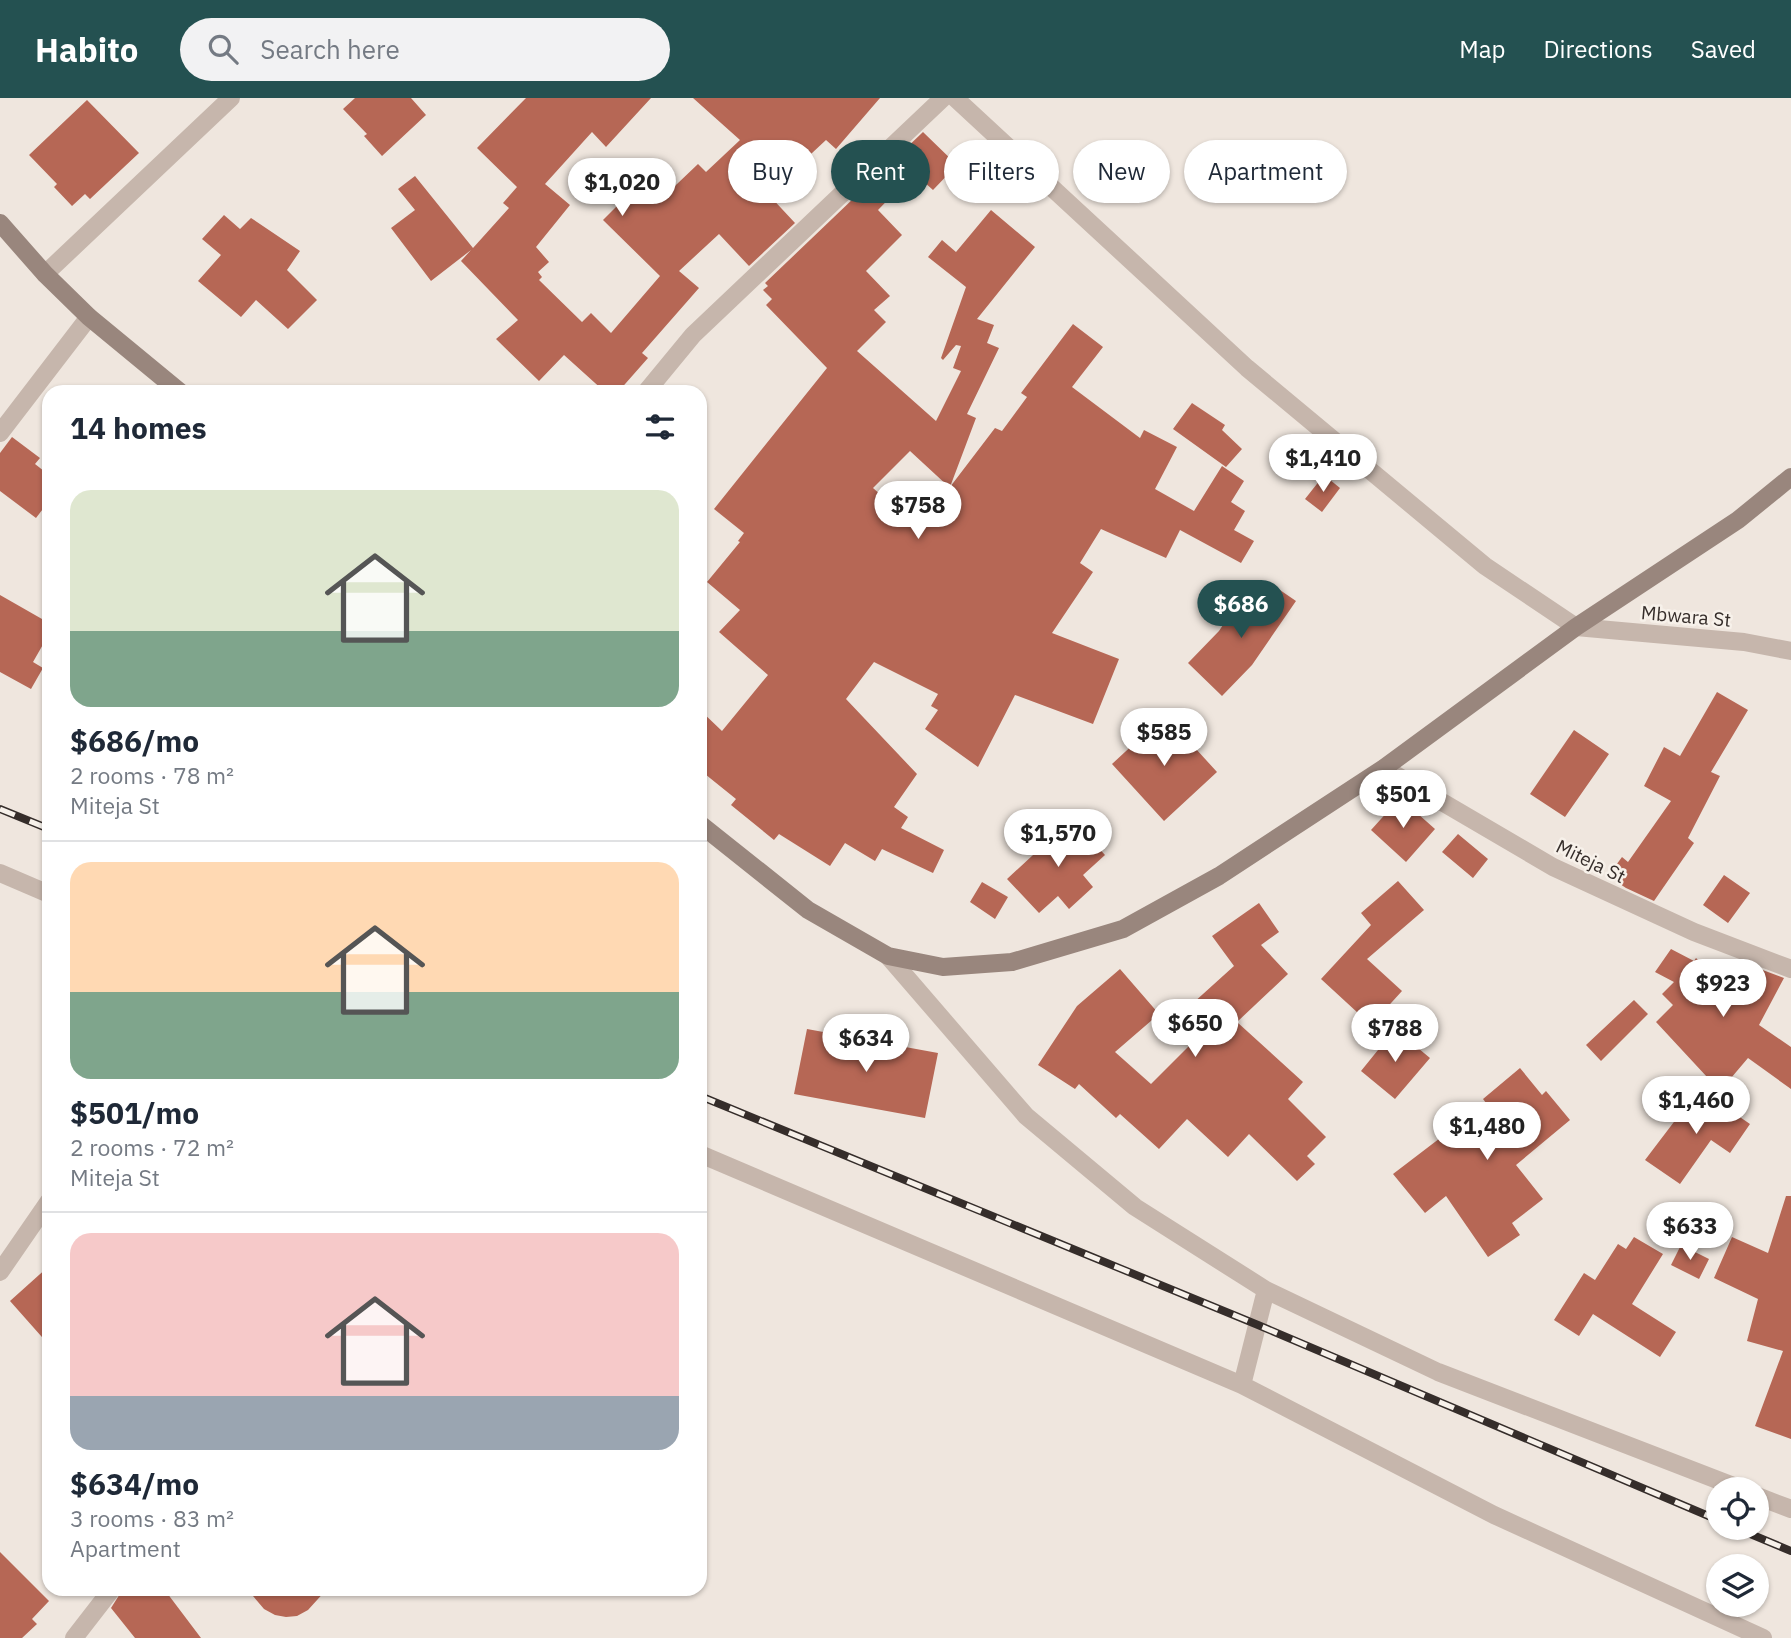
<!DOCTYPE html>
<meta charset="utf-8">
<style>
body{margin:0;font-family:"IBM Plex Sans",sans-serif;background:#f2f2f3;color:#1f2937;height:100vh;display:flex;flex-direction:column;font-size:26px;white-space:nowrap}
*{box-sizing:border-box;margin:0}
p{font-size:23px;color:#747a83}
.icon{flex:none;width:38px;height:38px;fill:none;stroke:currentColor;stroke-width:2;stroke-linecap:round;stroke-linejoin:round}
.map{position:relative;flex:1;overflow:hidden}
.panel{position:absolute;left:42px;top:287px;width:665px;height:1211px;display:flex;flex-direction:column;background:#fff;border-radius:21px;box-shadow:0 2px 5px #0004}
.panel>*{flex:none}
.guide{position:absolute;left:728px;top:42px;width:665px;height:63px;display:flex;gap:14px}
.fabs{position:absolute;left:1706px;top:1379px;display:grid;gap:14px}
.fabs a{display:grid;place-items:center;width:63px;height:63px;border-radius:50%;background:#fff;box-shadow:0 2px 5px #0004;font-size:35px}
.price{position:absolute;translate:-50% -60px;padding:0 16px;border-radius:24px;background:#fff;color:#222;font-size:23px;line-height:46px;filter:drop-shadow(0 2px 4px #0008)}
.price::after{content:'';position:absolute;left:50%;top:42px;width:21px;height:16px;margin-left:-10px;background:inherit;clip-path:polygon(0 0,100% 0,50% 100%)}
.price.current{background:#245151;color:#fff}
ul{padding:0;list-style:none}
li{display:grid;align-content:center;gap:14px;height:371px;padding:0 28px}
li+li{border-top:2px solid #e0e1e3}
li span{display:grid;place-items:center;height:217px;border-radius:21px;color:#555}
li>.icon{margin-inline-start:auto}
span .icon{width:126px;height:126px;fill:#fffc;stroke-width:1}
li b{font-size:30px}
h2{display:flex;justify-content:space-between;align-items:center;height:84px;padding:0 28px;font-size:30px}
.pill{padding:0 24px;border-radius:32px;background:#fff;box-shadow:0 2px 5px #0004;font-size:24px;line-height:63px}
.pill.current{background:#245151;color:#fff}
header{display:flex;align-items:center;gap:42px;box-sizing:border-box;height:98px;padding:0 35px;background:#245151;color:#fff}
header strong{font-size:33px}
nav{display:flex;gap:38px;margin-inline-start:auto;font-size:24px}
.search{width:490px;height:63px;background:#f2f2f3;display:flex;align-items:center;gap:18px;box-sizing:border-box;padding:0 24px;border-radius:38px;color:#747a83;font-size:26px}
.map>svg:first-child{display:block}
</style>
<header>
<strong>Habito</strong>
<div class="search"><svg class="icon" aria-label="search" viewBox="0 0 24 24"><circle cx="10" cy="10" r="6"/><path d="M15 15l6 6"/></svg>Search here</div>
<nav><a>Map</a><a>Directions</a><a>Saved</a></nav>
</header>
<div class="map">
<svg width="1791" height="1540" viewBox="0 0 1791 1540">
<rect width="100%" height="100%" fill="#efe6de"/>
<!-- building -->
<path fill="#b66755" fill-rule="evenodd" d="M355 0H411L426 17 382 58 364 38 367 36 343 11Z
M526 0H651L606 49 592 34 545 86 570 107 536 149 549 164 538 174 542 179 539 182 582 224 591 215 611 235 660 178 603 122 637 88 656 106 698 66 706 74 740 42 693 0H880L836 51 826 42 768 96 795 125 749 168 719 136 679 173 699 190 642 255 648 260 618 294H605L564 257 539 283 496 241 518 222 461 163 471 152 431 183 391 130 415 112 398 91 415 78 473 150 509 110 503 105 517 89 477 50Z
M87 2 139 55 90 101 85 96 72 108 54 89 57 86 29 57Z
M923 34 957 67 933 92 914 75 878 112 902 137 866 173 890 198 874 212 886 224 857 253 936 323 961 273 953 270 961 248 956 247 943 262 941 260 966 189 928 159 942 142 956 154 991 112 1035 149 977 221 994 227 987 245 999 250 967 316 976 320 950 389 995 330 1002 333 1027 299 1021 295 1073 226 1103 249 1072 289 1140 340 1144 332 1177 349 1155 391 1194 413 1222 368 1244 383 1231 404 1245 413 1234 432 1254 443 1241 465 1180 432 1166 460 1101 431 1080 465 1093 474 1052 535 1119 561 1093 626 1015 597 978 669 925 631 938 612 931 608 938 596 874 564 846 601 917 676 894 709 908 719 901 730 944 752 933 775 882 751 875 763 845 745 830 768 779 736 774 742 731 707 736 701 700 672V612L722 633 768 577 719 534 740 512 707 484 740 444 738 443 744 435 714 411 827 270 766 207 772 201 763 192 768 188 765 185ZM910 353 949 389 914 426 873 390Z
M224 117 240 131 251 120 300 153 287 172 317 202 288 231 256 202 241 219 198 183 221 157 202 141Z
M1192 305 1225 327 1222 332 1242 351 1226 369 1173 331Z
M12 339 40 360 35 366 49 377V403L36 420 0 393V355Z
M1324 377 1340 390 1322 414 1305 401Z
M1277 490 1296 503 1252 567 1222 598 1188 565 1219 533 1244 495 1263 509Z
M0 497 49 525V536L33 564 43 570 31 591 0 574Z
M1717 594 1748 612 1711 674 1720 678 1688 740 1694 745 1654 803 1626 790 1608 778 1622 759 1628 764 1671 703 1644 688 1664 649 1680 658Z
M1165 617 1217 674 1164 723 1112 666Z
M1574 632 1609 656 1565 719 1530 696Z
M1400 700 1435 731 1406 764 1371 732Z
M1072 721 1105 757 1083 777 1093 789 1069 811 1058 798 1039 815 1007 781Z
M1458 736 1488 761 1473 780 1442 754Z
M1724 777 1750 795 1728 825 1703 807Z
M1398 783 1424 812 1367 861 1402 893 1371 927 1321 881 1371 827 1361 815Z
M982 784 1008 799 995 821 970 804Z
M1259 805 1279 834 1261 847 1288 876 1237 924 1303 984 1288 1001 1326 1039 1307 1058 1315 1066 1297 1083 1249 1036 1228 1059 1187 1021 1159 1051 1120 1016 1116 1020 1079 986 1075 991 1038 967 1077 908 1120 871 1159 916 1115 954 1151 986 1201 936 1182 915 1234 868 1212 838Z
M1671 851 1694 863 1696 860 1723 886 1736 862 1784 880 1759 927 1791 949V991L1748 960 1720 993 1656 924 1673 907 1662 896 1674 884 1655 874Z
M1634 902 1648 916 1601 963 1586 947Z
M807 931 938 955 925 1020 794 996Z
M1395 931 1430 960 1395 1001 1361 973Z
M1520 970 1542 997 1546 993 1570 1022 1516 1067 1543 1101 1512 1125 1520 1137 1488 1159 1446 1098 1425 1115 1393 1076 1486 1005 1483 1001Z
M1699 991 1750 1026 1730 1055 1711 1042 1680 1086 1645 1062Z
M1786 1098H1791V1341L1755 1328 1783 1253 1747 1243 1758 1201 1714 1180 1732 1139 1768 1155Z
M1634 1139 1663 1156 1632 1206 1676 1234 1660 1259 1593 1216 1579 1238 1554 1222 1584 1175 1595 1182 1618 1146 1626 1151Z
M1681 1147 1709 1161 1699 1181 1671 1167Z
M49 1168V1247L10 1203Z
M0 1454 49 1503 32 1521 37 1526 22 1540H0Z
M123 1491H164L201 1540H135L111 1510Z
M247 1491H327L308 1512 297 1518 286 1519 275 1517 264 1511Z"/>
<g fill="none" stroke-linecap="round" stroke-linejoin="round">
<!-- street -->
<path stroke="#c6b6ac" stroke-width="18" d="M955 0 1247 270 1485 468 1576 529 1744 544 1791 553
M45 176 231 0
M646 294 693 237 943 0
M0 335 89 219
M1384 670 1553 769 1694 834 1791 871
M0 775 49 796
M888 858 1026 1018 1135 1109 1266 1192 1438 1274 1741 1391
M700 1056 1242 1287 1494 1417 1763 1540
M0 1174 49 1103
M1242 1287 1266 1192
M1757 1398 1791 1411
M74 1540 112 1491"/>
<!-- secondary -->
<path stroke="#99867d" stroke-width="18" d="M0 125 45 176 89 219 180 294
M700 726 808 812 888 858 943 869 1012 864 1123 831 1219 778 1384 670 1576 529 1738 422 1791 379"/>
<!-- rail casing -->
<g stroke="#352d2a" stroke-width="8">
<path id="rail" d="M0 711 49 731
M700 998 1258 1227 1718 1422
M1736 1430 1791 1453"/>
</g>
<!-- rail -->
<use href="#rail" stroke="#f7f1ea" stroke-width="5" stroke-dasharray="16" stroke-linecap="butt"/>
</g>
<g text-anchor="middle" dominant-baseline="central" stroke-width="5" stroke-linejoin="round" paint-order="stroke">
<!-- street labels -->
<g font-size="19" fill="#352d2a" stroke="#f7f1ea">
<text transform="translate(1686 518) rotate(5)">Mbwara St</text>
<text transform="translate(1591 763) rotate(26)">Miteja St</text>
</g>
</g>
</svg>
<div class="fabs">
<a><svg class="icon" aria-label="locate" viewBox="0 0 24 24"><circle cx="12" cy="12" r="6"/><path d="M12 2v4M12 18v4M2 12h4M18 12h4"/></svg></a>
<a><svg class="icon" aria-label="layers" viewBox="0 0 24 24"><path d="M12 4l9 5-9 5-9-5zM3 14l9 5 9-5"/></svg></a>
</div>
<b class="price" style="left:622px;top:120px">$1,020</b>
<b class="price" style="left:1323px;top:396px">$1,410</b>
<b class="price" style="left:918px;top:443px">$758</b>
<b class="price current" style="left:1241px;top:542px">$686</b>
<b class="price" style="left:1164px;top:670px">$585</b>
<b class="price" style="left:1403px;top:732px">$501</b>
<b class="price" style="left:1058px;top:771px">$1,570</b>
<b class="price" style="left:1723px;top:921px">$923</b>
<b class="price" style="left:1195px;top:961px">$650</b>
<b class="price" style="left:1395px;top:966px">$788</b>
<b class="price" style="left:866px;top:976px">$634</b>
<b class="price" style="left:1696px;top:1038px">$1,460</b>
<b class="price" style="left:1487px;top:1064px">$1,480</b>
<b class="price" style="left:1690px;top:1164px">$633</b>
<div class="guide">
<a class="pill">Buy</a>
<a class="pill current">Rent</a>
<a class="pill">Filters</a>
<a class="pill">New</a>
<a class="pill">Apartment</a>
</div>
<section class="panel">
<h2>14 homes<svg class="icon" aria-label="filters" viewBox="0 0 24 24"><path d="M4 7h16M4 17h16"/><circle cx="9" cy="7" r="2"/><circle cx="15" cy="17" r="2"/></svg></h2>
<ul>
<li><span style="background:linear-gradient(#dfe7d0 65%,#7fa58c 0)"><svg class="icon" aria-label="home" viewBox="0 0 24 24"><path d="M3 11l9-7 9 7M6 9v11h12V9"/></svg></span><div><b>$686/mo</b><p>2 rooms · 78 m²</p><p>Miteja St</p></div></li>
<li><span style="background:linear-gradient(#ffd9b3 60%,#7fa58c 0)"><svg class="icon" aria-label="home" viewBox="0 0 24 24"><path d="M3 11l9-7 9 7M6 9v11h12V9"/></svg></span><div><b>$501/mo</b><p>2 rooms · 72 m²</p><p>Miteja St</p></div></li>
<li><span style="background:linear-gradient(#f6c9c9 75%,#9aa5b1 0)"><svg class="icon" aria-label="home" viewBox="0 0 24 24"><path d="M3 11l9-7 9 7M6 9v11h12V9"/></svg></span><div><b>$634/mo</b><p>3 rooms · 83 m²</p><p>Apartment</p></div></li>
</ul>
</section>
</div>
